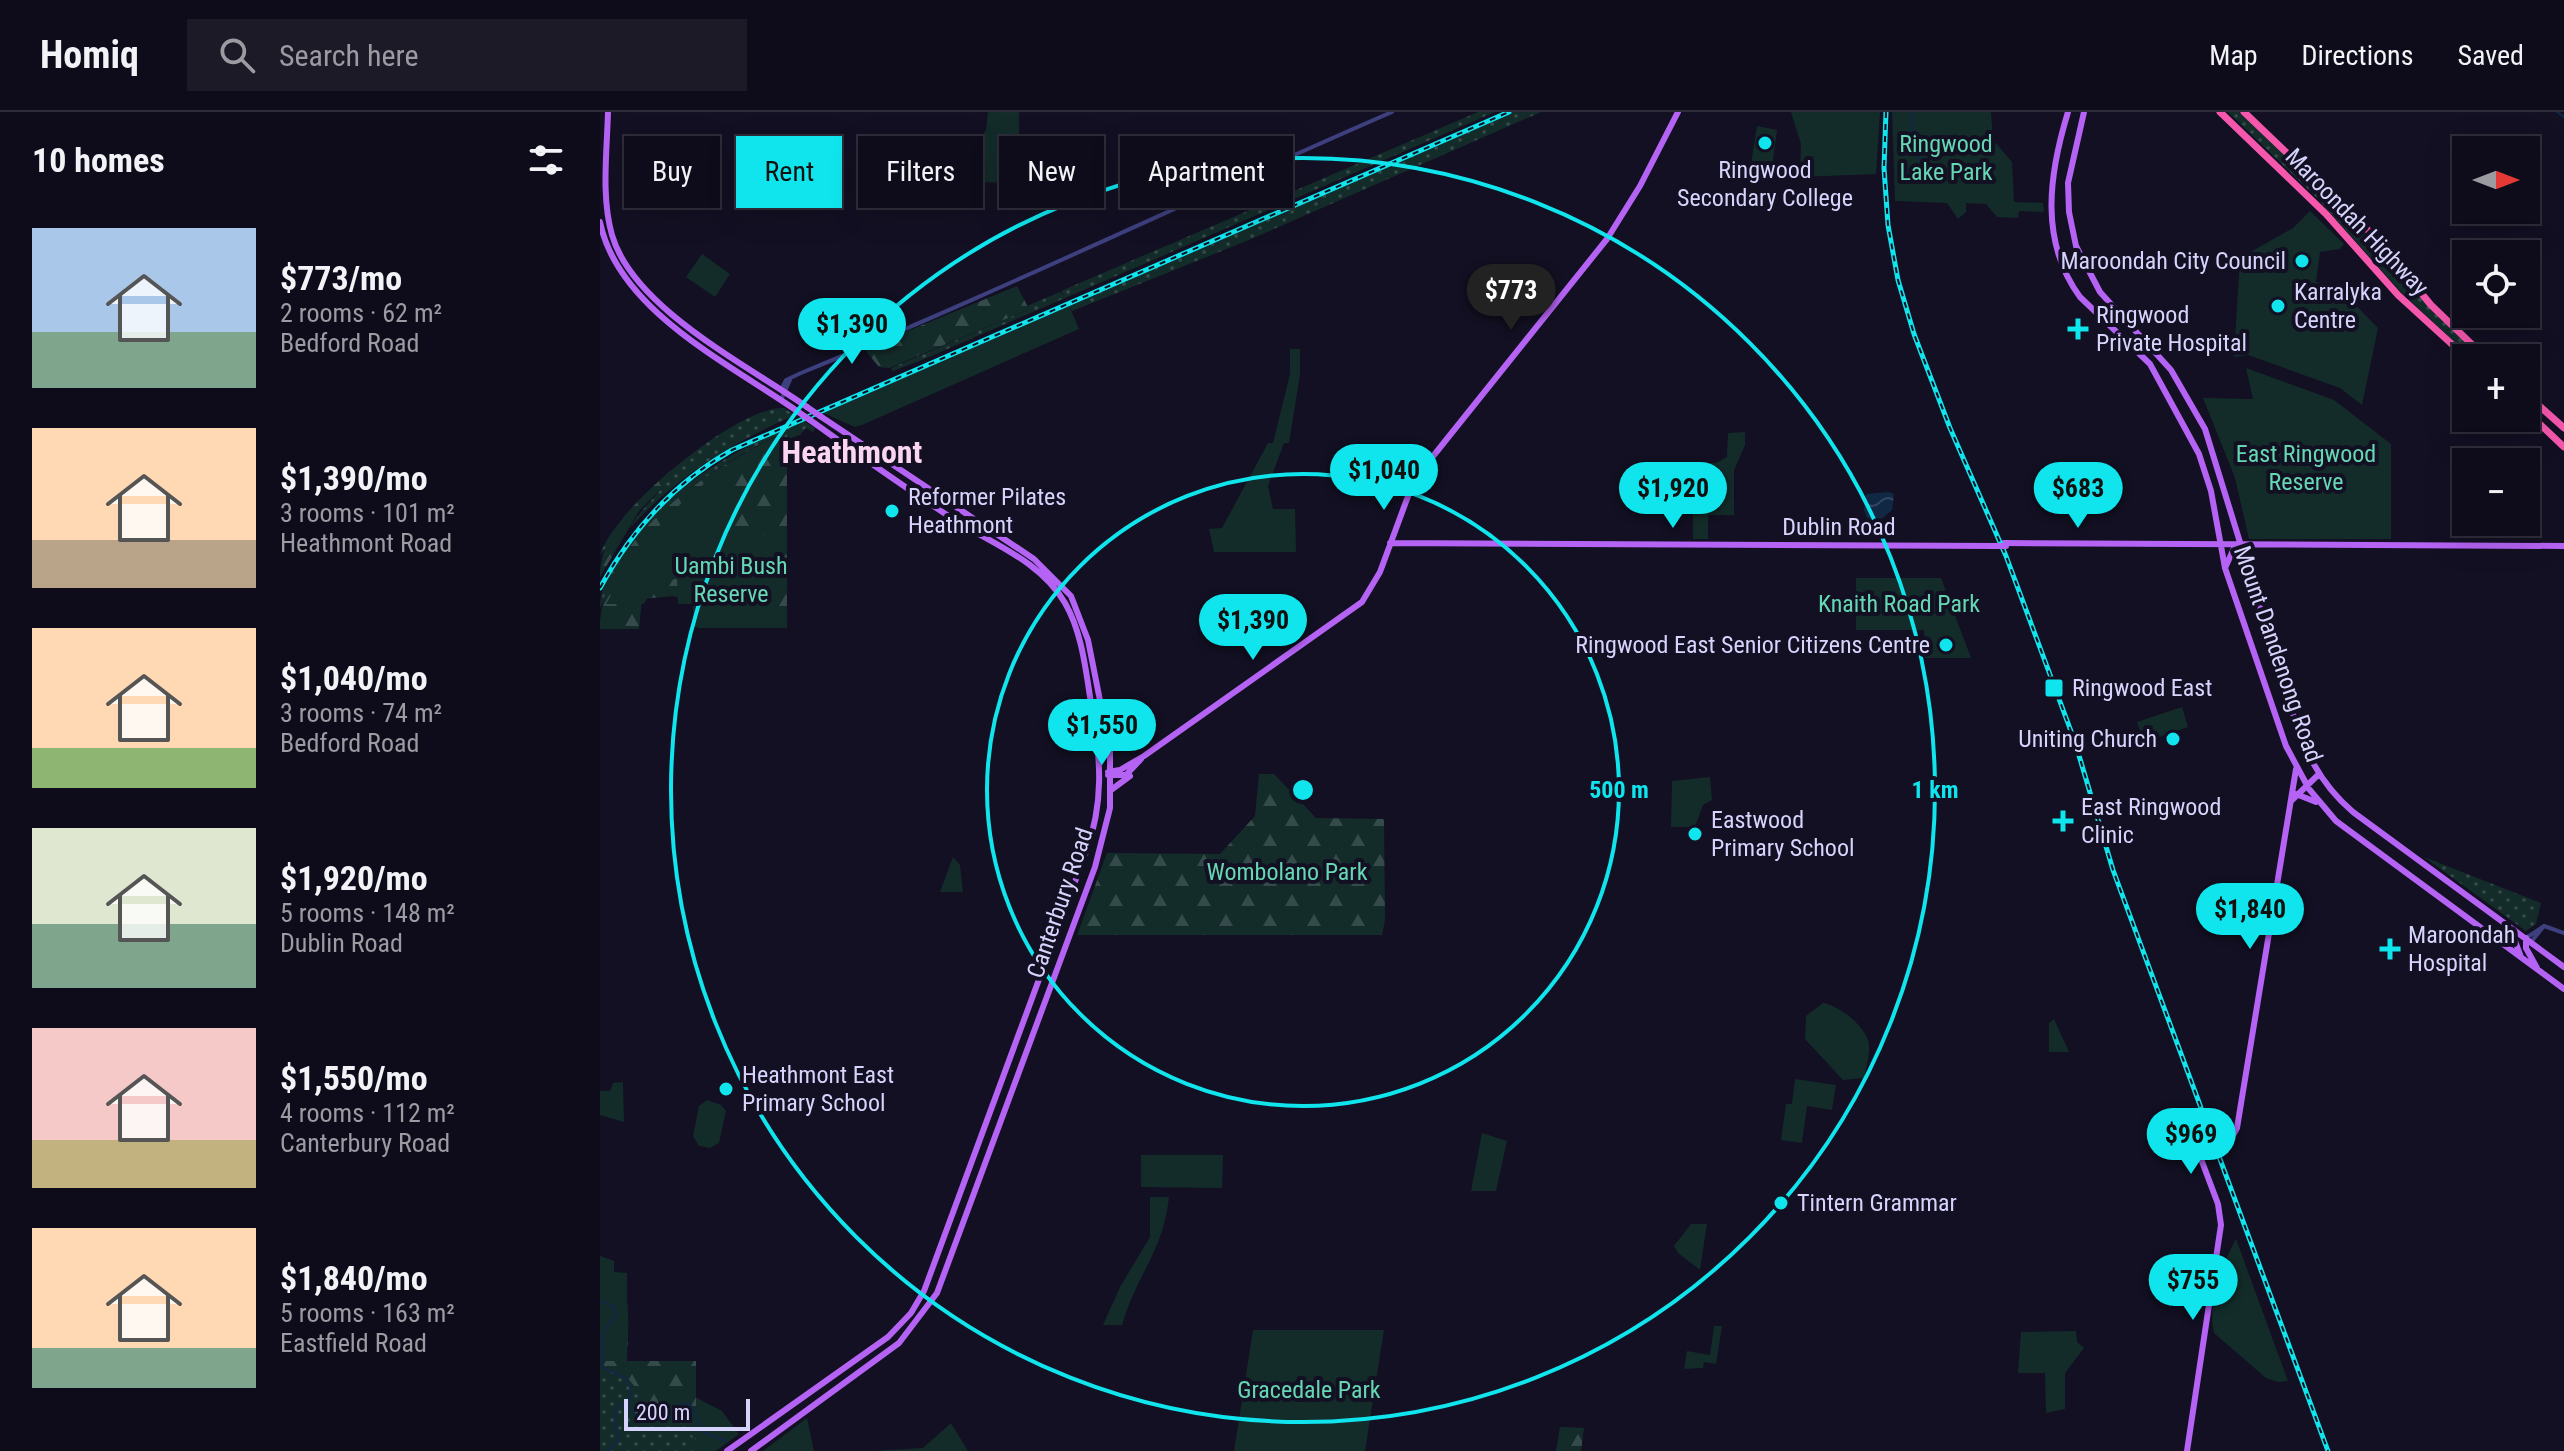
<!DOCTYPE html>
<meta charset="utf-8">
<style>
body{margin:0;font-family:"Roboto Condensed",sans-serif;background:#1c1a27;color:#f1f3f6;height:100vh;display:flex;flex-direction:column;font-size:30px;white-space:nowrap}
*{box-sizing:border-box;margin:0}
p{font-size:26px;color:#9b9ba2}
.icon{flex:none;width:44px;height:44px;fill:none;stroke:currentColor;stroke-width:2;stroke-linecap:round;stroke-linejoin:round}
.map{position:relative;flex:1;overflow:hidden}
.details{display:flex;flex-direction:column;background:#0e0c1a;width:600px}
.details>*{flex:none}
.guide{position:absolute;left:24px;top:24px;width:760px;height:72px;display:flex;gap:16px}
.needle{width:52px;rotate:90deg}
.controls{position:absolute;left:1852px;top:24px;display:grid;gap:16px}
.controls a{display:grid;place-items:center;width:88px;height:88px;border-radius:0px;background:#0e0c1a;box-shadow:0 8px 32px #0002,0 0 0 2px #2e2c39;font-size:40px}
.scale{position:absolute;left:24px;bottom:20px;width:126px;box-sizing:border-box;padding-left:8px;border:4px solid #d6d4fc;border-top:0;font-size:22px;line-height:28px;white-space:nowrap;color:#d6d4fc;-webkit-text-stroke:6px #121022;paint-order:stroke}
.price{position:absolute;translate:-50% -68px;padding:0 18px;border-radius:28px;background:#10e4ec;color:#111;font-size:26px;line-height:52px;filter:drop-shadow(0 2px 4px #0008)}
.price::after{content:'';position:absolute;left:50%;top:48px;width:24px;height:18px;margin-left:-12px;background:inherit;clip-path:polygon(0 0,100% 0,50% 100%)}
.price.on{background:#222;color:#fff}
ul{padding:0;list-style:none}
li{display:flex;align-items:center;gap:24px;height:200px;padding:0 32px}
li span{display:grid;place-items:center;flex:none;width:224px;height:160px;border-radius:0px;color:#555}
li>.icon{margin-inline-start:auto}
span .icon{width:96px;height:96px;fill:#fffc;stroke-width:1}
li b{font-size:34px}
h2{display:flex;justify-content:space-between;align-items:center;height:96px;padding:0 32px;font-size:34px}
.pill{padding:0 28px;border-radius:0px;background:#0e0c1a;box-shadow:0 8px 32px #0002,0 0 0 2px #2e2c39;font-size:28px;line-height:72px}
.pill.on{background:#10e4ec;color:#111}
header{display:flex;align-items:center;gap:48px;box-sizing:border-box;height:112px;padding:0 40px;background:#0e0c1a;border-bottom:2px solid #2e2c39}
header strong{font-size:38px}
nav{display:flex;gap:44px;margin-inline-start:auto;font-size:28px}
.search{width:560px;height:72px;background:#1c1a27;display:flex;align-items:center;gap:20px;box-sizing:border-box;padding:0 28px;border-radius:0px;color:#9b9ba2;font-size:30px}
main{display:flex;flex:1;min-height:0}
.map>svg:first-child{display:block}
</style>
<header>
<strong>Homiq</strong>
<div class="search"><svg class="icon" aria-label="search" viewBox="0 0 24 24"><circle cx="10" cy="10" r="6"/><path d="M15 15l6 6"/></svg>Search here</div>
<nav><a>Map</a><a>Directions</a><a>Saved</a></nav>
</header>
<main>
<section class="details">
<h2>10 homes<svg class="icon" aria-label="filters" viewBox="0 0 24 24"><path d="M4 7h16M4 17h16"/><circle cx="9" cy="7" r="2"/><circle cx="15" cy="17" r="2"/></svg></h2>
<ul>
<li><span style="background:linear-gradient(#a9c7e8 65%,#7fa58c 0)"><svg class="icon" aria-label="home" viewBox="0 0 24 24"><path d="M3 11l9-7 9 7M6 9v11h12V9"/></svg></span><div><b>$773/mo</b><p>2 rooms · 62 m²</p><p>Bedford Road</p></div></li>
<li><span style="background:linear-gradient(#ffd9b3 70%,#b9a48a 0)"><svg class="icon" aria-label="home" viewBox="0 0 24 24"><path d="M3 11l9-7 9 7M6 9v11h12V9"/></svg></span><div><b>$1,390/mo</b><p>3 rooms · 101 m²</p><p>Heathmont Road</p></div></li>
<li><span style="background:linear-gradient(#ffd9b3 75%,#8fb573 0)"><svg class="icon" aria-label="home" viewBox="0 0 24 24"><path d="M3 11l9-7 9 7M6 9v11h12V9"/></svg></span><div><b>$1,040/mo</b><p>3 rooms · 74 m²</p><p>Bedford Road</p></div></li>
<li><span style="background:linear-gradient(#dfe7d0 60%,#7fa58c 0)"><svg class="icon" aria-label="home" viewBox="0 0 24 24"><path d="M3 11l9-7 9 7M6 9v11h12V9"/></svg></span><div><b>$1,920/mo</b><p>5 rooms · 148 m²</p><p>Dublin Road</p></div></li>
<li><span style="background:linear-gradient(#f6c9c9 70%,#c2b280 0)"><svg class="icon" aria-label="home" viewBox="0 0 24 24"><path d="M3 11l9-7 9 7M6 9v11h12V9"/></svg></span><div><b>$1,550/mo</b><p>4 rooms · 112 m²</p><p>Canterbury Road</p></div></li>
<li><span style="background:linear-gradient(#ffd9b3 75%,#7fa58c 0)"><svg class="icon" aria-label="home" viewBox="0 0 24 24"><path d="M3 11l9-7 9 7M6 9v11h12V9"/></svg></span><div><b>$1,840/mo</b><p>5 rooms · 163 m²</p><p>Eastfield Road</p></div></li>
</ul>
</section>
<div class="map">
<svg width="1964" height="1339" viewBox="0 0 1964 1339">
<defs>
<pattern id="grass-dots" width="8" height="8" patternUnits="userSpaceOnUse" patternTransform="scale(2)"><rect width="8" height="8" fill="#132c2a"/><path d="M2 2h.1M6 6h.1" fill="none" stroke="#354a4a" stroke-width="1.8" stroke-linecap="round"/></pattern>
<pattern id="forest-firs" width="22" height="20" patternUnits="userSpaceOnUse" patternTransform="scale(2)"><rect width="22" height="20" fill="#132c2a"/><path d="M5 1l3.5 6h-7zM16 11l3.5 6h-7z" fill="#354a4a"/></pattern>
<pattern id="water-waves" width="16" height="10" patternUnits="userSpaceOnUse" patternTransform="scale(2)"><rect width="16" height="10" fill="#112845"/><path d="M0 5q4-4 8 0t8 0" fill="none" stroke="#334661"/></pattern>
</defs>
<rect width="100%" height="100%" fill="#121022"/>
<!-- grass -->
<path fill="url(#grass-dots)" d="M878 0H895L322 248 293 259 291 256 429 197 427 194 460 180 464 184 461 179Z
M913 0H941L649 128 472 199 469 193Z
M1628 0H1639L1656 14 1776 132 1882 246H1872L1801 180 1716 85Z
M184 296 195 303C131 331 77 364 30 416 41 395 62 382 70 361L0 443C13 398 137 294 184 296Z
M202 308 215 316 213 320 206 316 199 324 196 322 201 313C114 351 35 404 0 496 0 476 9 463 20 446 65 376 129 341 202 308Z
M1824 745 1941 791 1936 812 1926 819Z
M0 1249H96V1339H0Z"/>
<!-- forest -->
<path fill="url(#forest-firs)" d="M417 174 429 197 289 256 279 255 264 237Z
M201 313 202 318 187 334V516H98L99 491 73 484 42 487 39 517H0C0 420 124 347 201 313Z
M71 358 66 372 39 399 0 465C0 420 39 387 71 358Z
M659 662H674L716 706 784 707 785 808 782 823H477L507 741 620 742 655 704Z
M0 1144 14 1149 12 1160C35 1180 27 1221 27 1249H96V1286L122 1299 116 1320 103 1336 83 1313 45 1287 21 1258 0 1261Z
M960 1315 984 1316 981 1339H956Z"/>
<!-- green -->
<path fill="#132c2a" d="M388 0H419V71L375 70 354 98 372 68V38L386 18Z
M1191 0H1280L1276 62 1200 65 1201 32Z
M1292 0H1391L1393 28 1412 50 1414 90 1443 91 1444 100 1419 99 1418 106 1397 105 1386 92 1366 91V100L1358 107 1347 91 1295 89Z
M1157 14 1177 18 1172 55 1151 52Z
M1710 99 1744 132 1740 137 1720 140 1716 170 1738 175 1778 216 1762 293 1740 276 1648 243 1634 245 1640 146 1693 116Z
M102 142 130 162 115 185 86 165Z
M469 193 479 217 262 313 255 315 221 300Z
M690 237H700V263L689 331H684L668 374 673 397H695L696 440H614L609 417 622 416 668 331H673L690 262Z
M1646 256 1734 288 1791 332V427H1649L1635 366 1603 286 1653 287Z
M1145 320V333L1134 358V403H1108V427H1093V352L1116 351 1127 345 1128 321Z
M131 352 133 423H175L176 515H93V492H78L77 467 57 468 44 492H6C40 430 73 392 131 352Z
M1256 466H1341L1371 546H1325L1324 518H1256Z
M1582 595 1588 615 1544 630 1537 610Z
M1110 665 1112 688 1103 693 1095 715H1071L1072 669Z
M353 745 360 753 363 780H340Z
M1223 891C1238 893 1268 915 1269 933 1270 943 1266 955 1264 966L1243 968 1205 927 1206 904Z
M1454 907 1469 940H1449V911Z
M1195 967 1236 973 1232 998 1207 994 1202 1031 1181 1028 1186 992H1192Z
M23 970 24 1010 0 1003V979H10L13 971Z
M107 988 121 993 126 999 119 1031 110 1036 99 1034 93 1024 99 994Z
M882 1021 907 1029 896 1079H871Z
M541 1043H623L622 1076 541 1075Z
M550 1085H569C563 1140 536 1164 522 1213H503L520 1175 550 1125Z
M1091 1112H1107L1100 1158 1078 1141 1074 1134Z
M1636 1127 1688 1269 1678 1270 1666 1266 1614 1221C1607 1192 1622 1153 1636 1127Z
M0 1144 14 1149V1160L27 1161V1249H0Z
M1114 1214H1122L1116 1252 1104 1250 1103 1256 1084 1257 1087 1239 1110 1243Z
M653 1218H784L765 1339H634Z
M1476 1219 1477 1230 1484 1236 1465 1261V1297L1446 1301 1445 1261H1418L1421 1220Z
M96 1286 122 1299 139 1322 116 1339H96Z
M207 1306 214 1339H163Z
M351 1311 368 1339H273L323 1336Z"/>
<!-- water -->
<path fill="url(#water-waves)" d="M1289 380 1294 382 1292 398 1279 409 1268 408 1264 398 1266 382Z"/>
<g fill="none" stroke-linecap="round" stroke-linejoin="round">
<!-- stream -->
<path stroke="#112845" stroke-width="2" d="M1311 0 1313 26
M1957 0 1964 5
M1315 31 1321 53 1333 71
M0 1189 13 1194 17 1202 3 1220V1256L25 1266 32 1279 29 1289 18 1295 14 1311 19 1328 8 1339
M29 1289V1297L39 1305 49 1301 71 1305 80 1293 90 1292 103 1320 126 1329"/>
<!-- minor -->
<path stroke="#3e3f7e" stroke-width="4" d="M181 278 186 268 201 261C400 179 594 86 792 0
M181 288 190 268
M1926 826 1944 814 1964 821
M1931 830 1944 814"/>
<!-- major -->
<path stroke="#b563f4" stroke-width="6" d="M8 0C7 39 1 85 12 123 33 196 147 253 207 295
M1468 0C1449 62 1439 129 1480 185L1550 252 1599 342 1611 379 1625 456 1686 634 1709 677 1736 709 1964 877
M1484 0 1468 71 1469 100 1476 134 1500 180 1571 258 1605 317 1698 618C1710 651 1727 678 1753 700L1964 855
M0 110C18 198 128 251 197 299
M790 431 1398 434
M1404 431 1964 434
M1625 456 1635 434
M508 660 520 658 544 644 762 490 780 460 814 368 1007 127 1040 74 1078 0
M508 663H526L541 647
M511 678 530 664
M1696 682 1716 690
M1691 689 1719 662
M1910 816 1921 845
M1926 826V836L1937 856
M1617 1032 1632 1025 1637 1016 1696 657
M127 1339 288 1225 311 1201 324 1179 486 740C504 691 501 647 492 597 486 562 483 522 465 491 439 447 391 432 350 405 303 374 256 341 210 308
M151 1339 299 1231 337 1181 495 755 510 696V639L488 528 471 484 434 447 220 304
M1587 1339 1621 1113 1618 1092 1598 1039 1610 1035"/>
<!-- highway -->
<path stroke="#f457ac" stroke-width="7" d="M1620 0 1726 102 1798 183 1867 246
M1644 0 1775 125 1831 193 1886 246
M1926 282 1964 316
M1926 299 1964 335"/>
<!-- rail casing -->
<g stroke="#10e4ec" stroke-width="5">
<path id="rail" d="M1286 0 1284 56 1288 113 1298 168 1314 222 1350 316 1406 444 1475 630 1513 758 1728 1339
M0 476C32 417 74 371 132 338L909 0"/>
</g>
<!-- rail -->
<use href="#rail" stroke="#121022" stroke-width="2" stroke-dasharray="6" stroke-linecap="butt"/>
<!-- major-bridge -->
<path stroke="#b563f4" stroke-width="6" d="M207 295 220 304
M197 299 210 308
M1398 434H1406
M1610 1035 1617 1032"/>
</g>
<!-- distance rings -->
<g fill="none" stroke="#10e4ec" stroke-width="4">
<circle cx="703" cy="678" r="316"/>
<circle cx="703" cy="678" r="632"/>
</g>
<!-- markers -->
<g fill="#10e4ec" stroke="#121022" stroke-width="3">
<circle cx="1165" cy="31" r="8"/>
<circle cx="1702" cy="149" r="8"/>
<circle cx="1678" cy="194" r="8"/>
<path d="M1474 205h8v8h8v8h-8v8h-8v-8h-8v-8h8z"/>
<circle cx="292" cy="399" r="8"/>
<circle cx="1346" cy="533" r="8"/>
<rect x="1444" y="566" width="20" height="20" rx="4"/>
<circle cx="1573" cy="627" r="8"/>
<path d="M1459 697h8v8h8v8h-8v8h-8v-8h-8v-8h8z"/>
<circle cx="1095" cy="722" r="8"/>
<path d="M1786 825h8v8h8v8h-8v8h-8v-8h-8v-8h8z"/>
<circle cx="126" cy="977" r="8"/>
<circle cx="1181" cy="1091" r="8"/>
</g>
<g text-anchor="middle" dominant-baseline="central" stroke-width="8" stroke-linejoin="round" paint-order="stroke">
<!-- park labels -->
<g font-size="24" fill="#65d7b3" stroke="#121022">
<text x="1346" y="32">Ringwood<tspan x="1346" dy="28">Lake Park</tspan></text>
<text x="1706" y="342">East Ringwood<tspan x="1706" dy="28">Reserve</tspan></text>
<text x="131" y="454">Uambi Bush<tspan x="131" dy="28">Reserve</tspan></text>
<text x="1299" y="492">Knaith Road Park</text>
<text x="687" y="760">Wombolano Park</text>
<text x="709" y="1278">Gracedale Park</text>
</g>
<!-- poi labels -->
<g font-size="24" fill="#d6d4fc" stroke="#121022" text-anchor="start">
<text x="1165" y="58" text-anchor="middle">Ringwood<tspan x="1165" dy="28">Secondary College</tspan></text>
<text x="1686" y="149" text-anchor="end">Maroondah City Council</text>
<text x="1694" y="180">Karralyka<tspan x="1694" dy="28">Centre</tspan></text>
<text x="1496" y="203">Ringwood<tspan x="1496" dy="28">Private Hospital</tspan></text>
<text x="308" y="385">Reformer Pilates<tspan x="308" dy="28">Heathmont</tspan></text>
<text x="1330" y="533" text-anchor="end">Ringwood East Senior Citizens Centre</text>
<text x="1472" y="576">Ringwood East</text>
<text x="1557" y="627" text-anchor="end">Uniting Church</text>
<text x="1481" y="695">East Ringwood<tspan x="1481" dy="28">Clinic</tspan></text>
<text x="1111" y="708">Eastwood<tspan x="1111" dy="28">Primary School</tspan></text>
<text x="1808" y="823">Maroondah<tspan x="1808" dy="28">Hospital</tspan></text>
<text x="142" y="963">Heathmont East<tspan x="142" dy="28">Primary School</tspan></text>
<text x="1197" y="1091">Tintern Grammar</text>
</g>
<!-- street labels -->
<g font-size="24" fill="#d6d4fc" stroke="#121022">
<text transform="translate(1757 110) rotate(46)">Maroondah Highway</text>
<text x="1239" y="415">Dublin Road</text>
<text transform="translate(1678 542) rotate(71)">Mount Dandenong Road</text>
<text transform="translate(460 791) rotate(-71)">Canterbury Road</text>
</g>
<!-- district labels -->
<g font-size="32" font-weight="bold" fill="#fcd6f1" stroke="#121022">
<text x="252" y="340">Heathmont</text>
</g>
</g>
<circle cx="703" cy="678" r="12" fill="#10e4ec" stroke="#121022" stroke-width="4"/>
<g font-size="24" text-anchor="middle" font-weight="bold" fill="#10e4ec" stroke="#121022" stroke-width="8" stroke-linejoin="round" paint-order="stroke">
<text x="1019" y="686">500 m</text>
<text x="1335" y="686">1 km</text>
</g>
</svg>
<div class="controls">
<a><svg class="needle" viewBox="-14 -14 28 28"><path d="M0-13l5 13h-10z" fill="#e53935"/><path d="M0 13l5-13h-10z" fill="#9b9ba2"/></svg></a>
<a><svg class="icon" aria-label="locate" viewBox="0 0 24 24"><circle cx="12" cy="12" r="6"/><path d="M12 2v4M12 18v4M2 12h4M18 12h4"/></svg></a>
<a>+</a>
<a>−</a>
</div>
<div class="scale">200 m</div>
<b class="price on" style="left:911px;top:220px">$773</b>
<b class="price" style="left:252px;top:254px">$1,390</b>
<b class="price" style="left:784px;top:400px">$1,040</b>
<b class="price" style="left:1073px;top:418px">$1,920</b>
<b class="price" style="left:1478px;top:418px">$683</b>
<b class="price" style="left:653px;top:550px">$1,390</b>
<b class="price" style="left:502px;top:655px">$1,550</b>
<b class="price" style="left:1650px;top:839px">$1,840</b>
<b class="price" style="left:1591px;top:1064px">$969</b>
<b class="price" style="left:1593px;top:1210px">$755</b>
<div class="guide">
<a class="pill">Buy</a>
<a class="pill on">Rent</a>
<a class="pill">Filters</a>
<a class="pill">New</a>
<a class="pill">Apartment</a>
</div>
</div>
</main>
